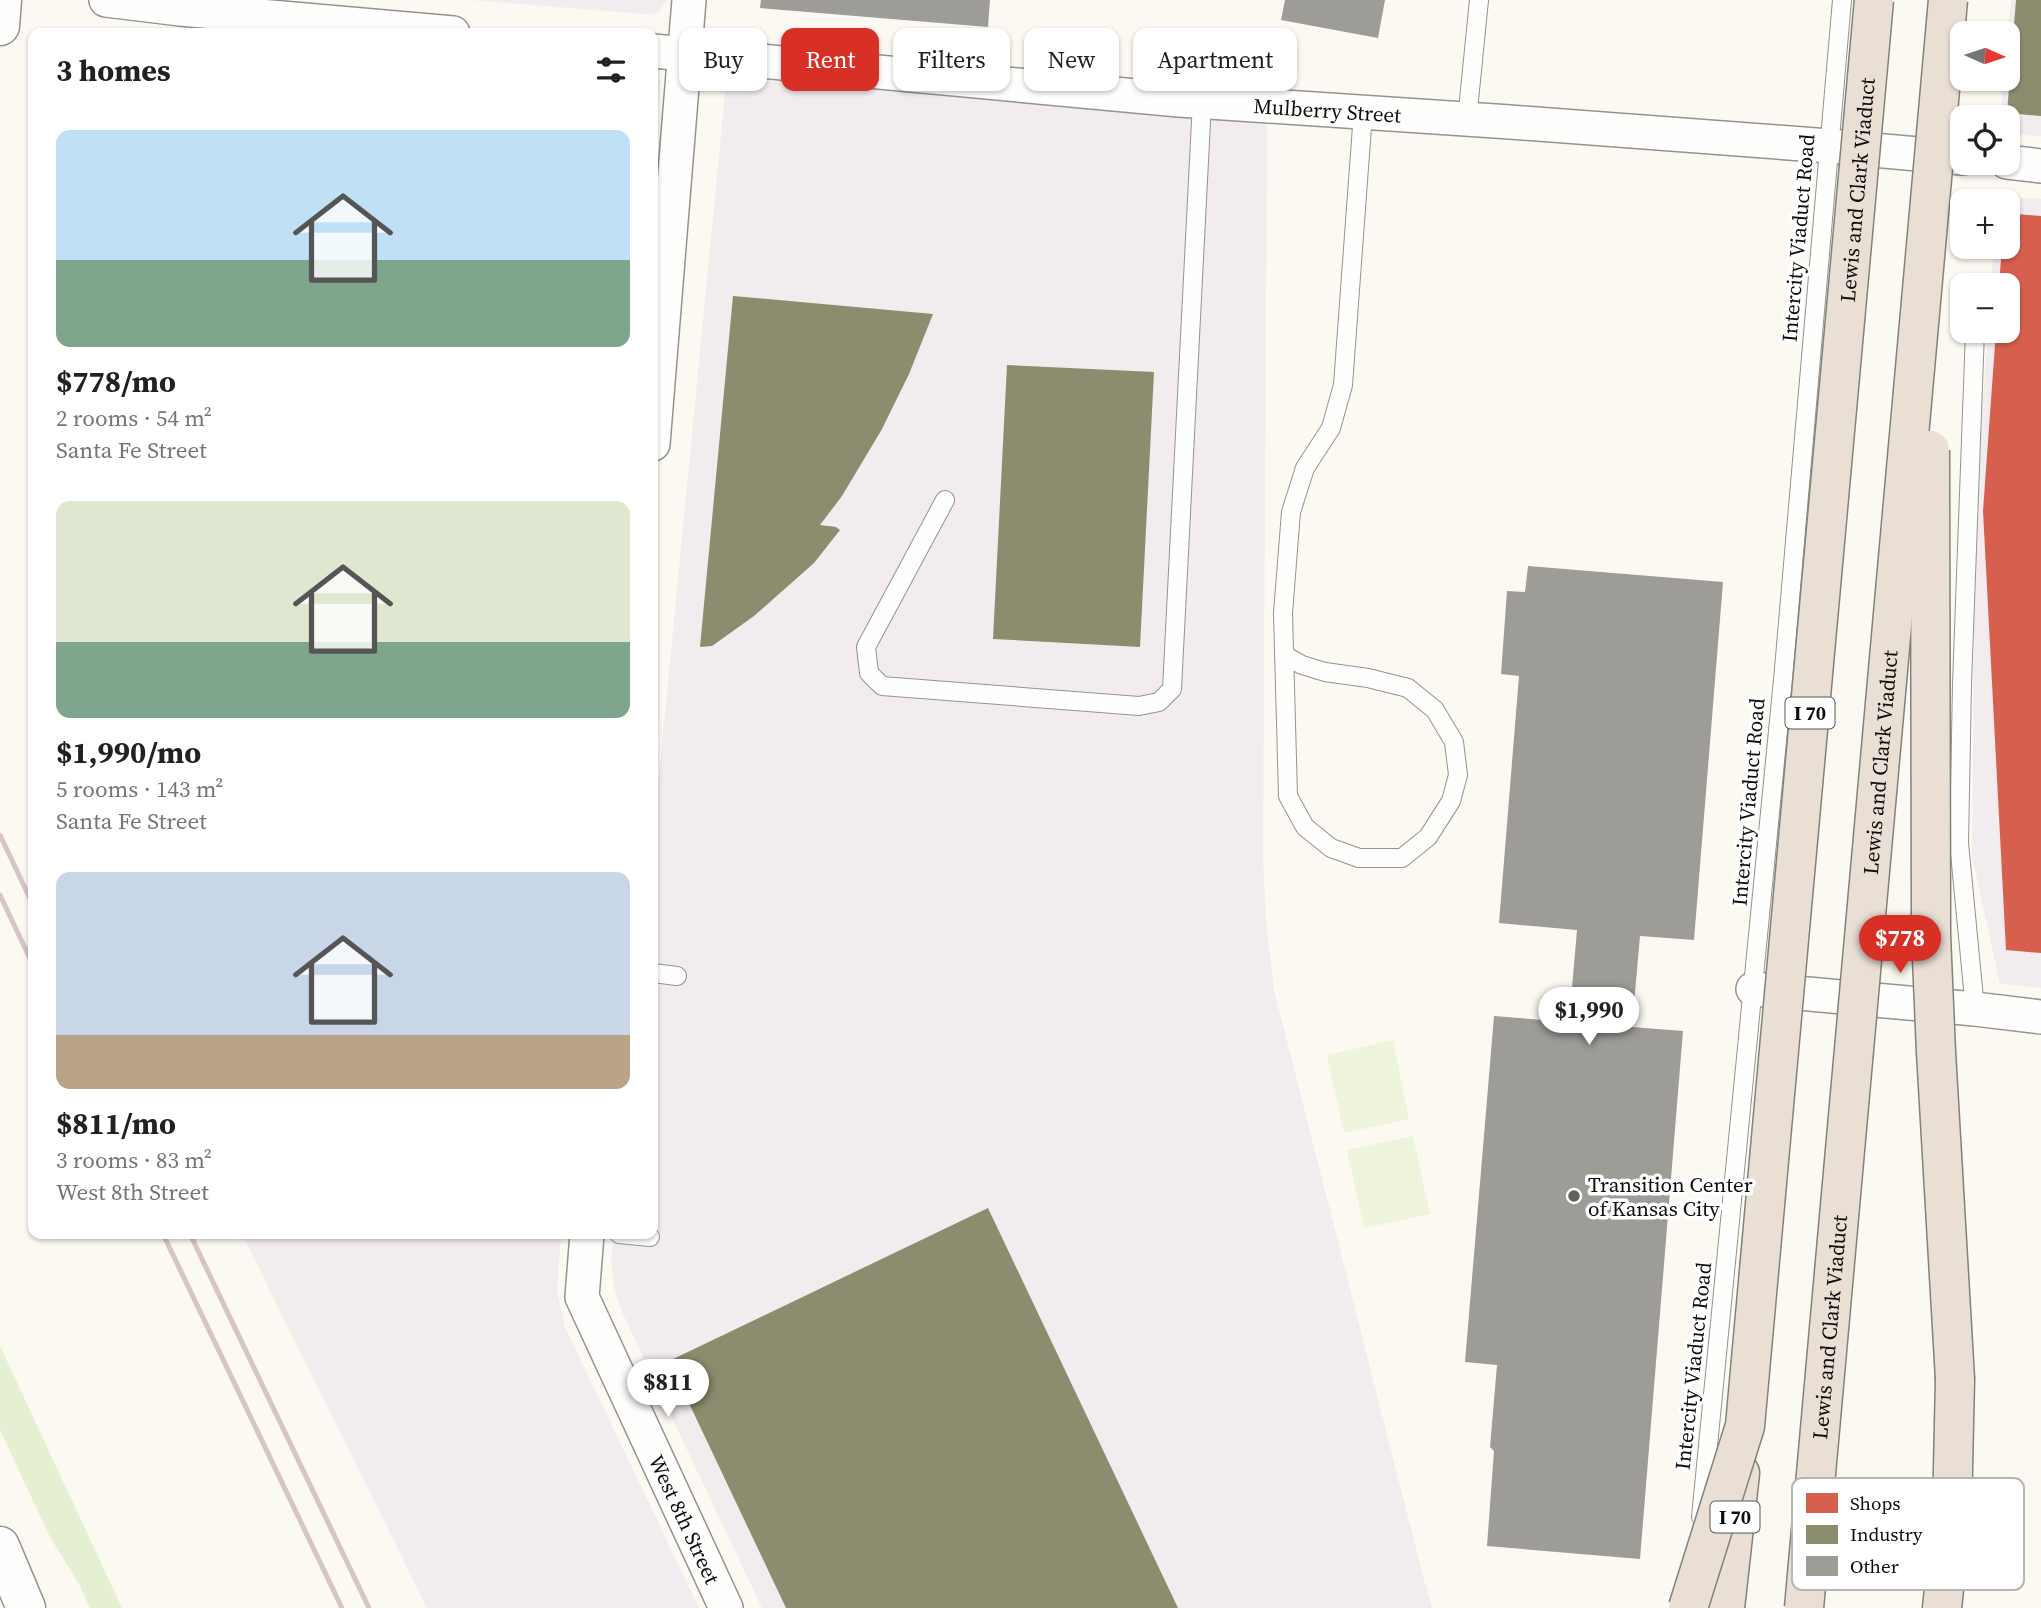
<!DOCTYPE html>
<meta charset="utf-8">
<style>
body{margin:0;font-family:"Source Serif 4",serif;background:#f6f6f6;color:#202124;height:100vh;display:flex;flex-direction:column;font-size:26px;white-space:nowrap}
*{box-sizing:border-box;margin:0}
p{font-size:23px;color:#757577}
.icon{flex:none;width:38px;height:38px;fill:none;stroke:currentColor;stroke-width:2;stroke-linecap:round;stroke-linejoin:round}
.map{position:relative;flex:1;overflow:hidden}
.side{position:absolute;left:28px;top:28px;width:630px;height:1211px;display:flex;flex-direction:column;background:#fff;border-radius:14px;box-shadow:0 2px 5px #0004}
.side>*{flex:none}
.top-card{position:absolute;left:679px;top:28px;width:665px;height:63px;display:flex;gap:14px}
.needle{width:46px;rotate:93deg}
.buttons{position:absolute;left:1950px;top:21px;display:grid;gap:14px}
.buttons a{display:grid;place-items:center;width:70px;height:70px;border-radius:14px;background:#fff;box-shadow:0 2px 5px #0004;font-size:35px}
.price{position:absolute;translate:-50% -60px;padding:0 16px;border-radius:24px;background:#fff;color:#222;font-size:23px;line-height:46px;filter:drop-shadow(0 2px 4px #0008)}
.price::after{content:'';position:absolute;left:50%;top:42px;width:21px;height:16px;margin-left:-10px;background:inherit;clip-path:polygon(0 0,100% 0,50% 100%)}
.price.on{background:#d93025;color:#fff}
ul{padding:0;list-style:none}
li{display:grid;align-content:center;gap:14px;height:371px;padding:0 28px}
li span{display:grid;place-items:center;height:217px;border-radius:14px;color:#555}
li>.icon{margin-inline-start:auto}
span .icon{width:126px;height:126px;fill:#fffc;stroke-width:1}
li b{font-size:30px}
h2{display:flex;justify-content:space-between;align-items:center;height:84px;padding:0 28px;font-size:30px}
.pill{padding:0 24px;border-radius:14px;background:#fff;box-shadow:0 2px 5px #0004;font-size:24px;line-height:63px}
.pill.on{background:#d93025;color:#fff}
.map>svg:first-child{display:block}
</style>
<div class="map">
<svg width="2041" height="1608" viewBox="0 0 2041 1608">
<rect width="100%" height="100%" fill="#fbf9f1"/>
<!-- industrial -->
<path fill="#f2ecee" d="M470 0H667L659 11 653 14H644Z
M2011 0H2041V136L2007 133V117H2000L2004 79H2007V38Z
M653 74 658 76 660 81 653 168Z
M747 78 1267 123 1263 856 1266 921 1274 990 1424 1580 1432 1608H762L621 1310 614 1286 611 1261 614 1234H653V837L725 93 728 85Z
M1998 196 2041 199V988L2000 984 1972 856 1975 511 1988 331H2007V285H1991L1994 247H2007V201H1997Z
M242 1234H561L557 1291 565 1327 699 1608H427Z"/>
<!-- green -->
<path fill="#e4f0d1" d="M0 1346 122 1608H90L79 1584 50 1537 0 1430Z"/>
<!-- pitch -->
<path fill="#eef4db" d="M1393 1040 1409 1119 1344 1133 1327 1055Z
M1413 1136 1430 1214 1364 1228 1347 1150Z"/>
<!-- shops -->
<path fill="#d6604d" d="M2007 213 2041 216V953L2006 950 1983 511 1996 331H2007V285H1999L2002 247H2007Z"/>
<!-- industry -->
<path fill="#8c8c6e" d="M2016 0H2041V116L2007 113Z
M733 296 933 314 909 374 882 429 842 496 820 525 836 527 840 530 814 563 754 616 712 646 700 647Z
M1007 365 1154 372 1140 647 993 639Z
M988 1208 1178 1608H786L669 1361Z"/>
<!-- building -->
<path fill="#9e9c97" d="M761 0H990L988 27 760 8Z
M1285 0H1385L1378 38 1281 20Z
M1528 566 1723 582 1694 940 1640 936 1632 1027 1683 1031 1640 1559 1487 1546 1494 1451 1490 1447 1497 1365 1465 1362 1494 1016 1569 1022 1577 930 1499 923 1519 676 1501 674 1507 591 1525 592Z"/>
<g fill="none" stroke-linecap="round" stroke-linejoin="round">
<!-- service casing -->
<g stroke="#949390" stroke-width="20">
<path id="service" d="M1467 120 1479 0
M1975 331 1962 684 1959 843 1975 1009
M945 500 866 647 869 673 882 686 1139 706 1159 702 1172 689 1202 102
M1284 655 1302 665 1325 672 1368 678 1408 688 1435 710 1454 742 1458 775 1451 801 1428 837 1402 858H1359L1331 848 1305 827 1288 796 1283 613 1291 512 1305 468 1331 428 1343 385 1363 113
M653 973 677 976
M619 1234 650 1237
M1701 1517 1783 680 1842 0"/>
</g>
<!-- minor casing -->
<g stroke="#949390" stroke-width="36">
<g id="minor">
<path d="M106 0 180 9 453 33"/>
<path id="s1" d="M653 51 1179 100 1510 122 1829 146 1962 158"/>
<path d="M2007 162 2041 166"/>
<path d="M653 444 689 0"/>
<path d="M1753 989 1975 1009 2041 1017"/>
<path id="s2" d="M587 1234 582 1297 726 1608"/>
</g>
</g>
<!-- tertiary casing -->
<g stroke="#949390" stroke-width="41">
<path id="tertiary" d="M0 26 2 0
M0 1546 26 1608"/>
</g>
<!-- motorway casing -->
<g stroke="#81817d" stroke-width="41">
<path id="motorway" d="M1725 1608 1740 1473
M1942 1608 1952 1513 1955 1379"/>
</g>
<!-- service -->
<use href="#service" stroke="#fefefd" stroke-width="18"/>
<!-- minor -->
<use href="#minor" stroke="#fefefd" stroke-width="33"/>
<!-- tertiary -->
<use href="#tertiary" stroke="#fefefd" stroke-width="38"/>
<!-- motorway -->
<use href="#motorway" stroke="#e9dfd5" stroke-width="38"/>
<!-- rail -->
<path stroke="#d7c5c5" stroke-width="5" d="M0 835 33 905
M0 895 33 965
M163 1234 342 1608
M190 1234 369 1608"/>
<!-- motorway-bridge casing -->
<g stroke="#81817d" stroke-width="41" stroke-linecap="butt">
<g id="motorway-bridge">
<path d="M1930 450 1931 935 1936 1052 1955 1379"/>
<path id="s3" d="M1688 1608 1745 1426 1874 0"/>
<path id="s4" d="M1804 1608 1948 0"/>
</g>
</g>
<!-- motorway-bridge -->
<use href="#motorway-bridge" stroke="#e9dfd5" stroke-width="38"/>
</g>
<!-- markers -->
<circle fill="#60605d" stroke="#fff" stroke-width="2.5" cx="1574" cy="1196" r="7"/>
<g text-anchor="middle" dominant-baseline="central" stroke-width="7" stroke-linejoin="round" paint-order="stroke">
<!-- shield labels -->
<g fill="#fff" stroke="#565656" stroke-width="2">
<rect x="1785.5" y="697.5" width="49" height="31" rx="5"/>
<rect x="1710.5" y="1501.5" width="49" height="31" rx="5"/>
</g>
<g font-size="19" font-weight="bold" fill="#0d0d0d">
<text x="1810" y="713">I 70</text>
<text x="1735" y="1517">I 70</text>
</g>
<!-- street labels -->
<g font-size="21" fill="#0d0d0d" stroke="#fff">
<text stroke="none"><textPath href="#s1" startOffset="677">Mulberry Street</textPath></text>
<text stroke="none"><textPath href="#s3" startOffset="1432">Lewis and Clark Viaduct</textPath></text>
<text transform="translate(1798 238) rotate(-85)">Intercity Viaduct Road</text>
<text stroke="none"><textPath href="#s4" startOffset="849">Lewis and Clark Viaduct</textPath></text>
<text transform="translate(1748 802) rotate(-85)">Intercity Viaduct Road</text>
<text stroke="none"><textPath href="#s4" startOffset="282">Lewis and Clark Viaduct</textPath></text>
<text transform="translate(1693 1366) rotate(-84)">Intercity Viaduct Road</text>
<text stroke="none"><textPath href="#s2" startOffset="308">West 8th Street</textPath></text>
</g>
<!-- poi labels -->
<g font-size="21" fill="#0d0d0d" stroke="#fff" text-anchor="start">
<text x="1588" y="1184">Transition Center<tspan x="1588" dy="24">of Kansas City</tspan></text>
</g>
</g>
<!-- legend -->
<rect x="1792" y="1478" width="232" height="112" rx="10" fill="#fff" stroke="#b6b6b6" stroke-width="2"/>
<rect x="1806" y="1493" width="32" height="20" fill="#d6604d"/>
<rect x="1806" y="1525" width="32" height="19" fill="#8c8c6e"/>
<rect x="1806" y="1556" width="32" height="20" fill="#9e9c97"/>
<g font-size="19" fill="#0d0d0d">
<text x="1850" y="1510">Shops</text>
<text x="1850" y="1541">Industry</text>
<text x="1850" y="1573">Other</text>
</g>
</svg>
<div class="buttons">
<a><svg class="needle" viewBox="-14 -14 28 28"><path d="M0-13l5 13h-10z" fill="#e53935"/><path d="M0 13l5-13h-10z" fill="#757577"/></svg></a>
<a><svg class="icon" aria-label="locate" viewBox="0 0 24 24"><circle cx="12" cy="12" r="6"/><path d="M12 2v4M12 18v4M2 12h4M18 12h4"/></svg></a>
<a>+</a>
<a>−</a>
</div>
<b class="price on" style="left:1900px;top:975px">$778</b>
<b class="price" style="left:1589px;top:1047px">$1,990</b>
<b class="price" style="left:668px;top:1419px">$811</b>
<div class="top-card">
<a class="pill">Buy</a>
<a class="pill on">Rent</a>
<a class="pill">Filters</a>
<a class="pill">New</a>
<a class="pill">Apartment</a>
</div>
<section class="side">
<h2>3 homes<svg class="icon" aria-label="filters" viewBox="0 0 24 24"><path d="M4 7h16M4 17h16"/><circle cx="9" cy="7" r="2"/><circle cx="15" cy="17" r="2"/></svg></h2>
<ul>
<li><span style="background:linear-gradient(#bfe0f5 60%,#7fa58c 0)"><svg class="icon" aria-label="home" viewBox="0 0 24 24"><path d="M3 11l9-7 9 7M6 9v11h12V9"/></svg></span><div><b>$778/mo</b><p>2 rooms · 54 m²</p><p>Santa Fe Street</p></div></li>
<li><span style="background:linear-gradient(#dfe7d0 65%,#7fa58c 0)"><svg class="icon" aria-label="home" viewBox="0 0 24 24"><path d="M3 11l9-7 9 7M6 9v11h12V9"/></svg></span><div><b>$1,990/mo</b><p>5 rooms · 143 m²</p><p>Santa Fe Street</p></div></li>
<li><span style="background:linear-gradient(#c9d6e8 75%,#b9a48a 0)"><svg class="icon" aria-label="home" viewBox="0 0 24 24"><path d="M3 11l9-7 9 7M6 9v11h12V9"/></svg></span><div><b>$811/mo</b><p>3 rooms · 83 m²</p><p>West 8th Street</p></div></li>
</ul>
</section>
</div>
